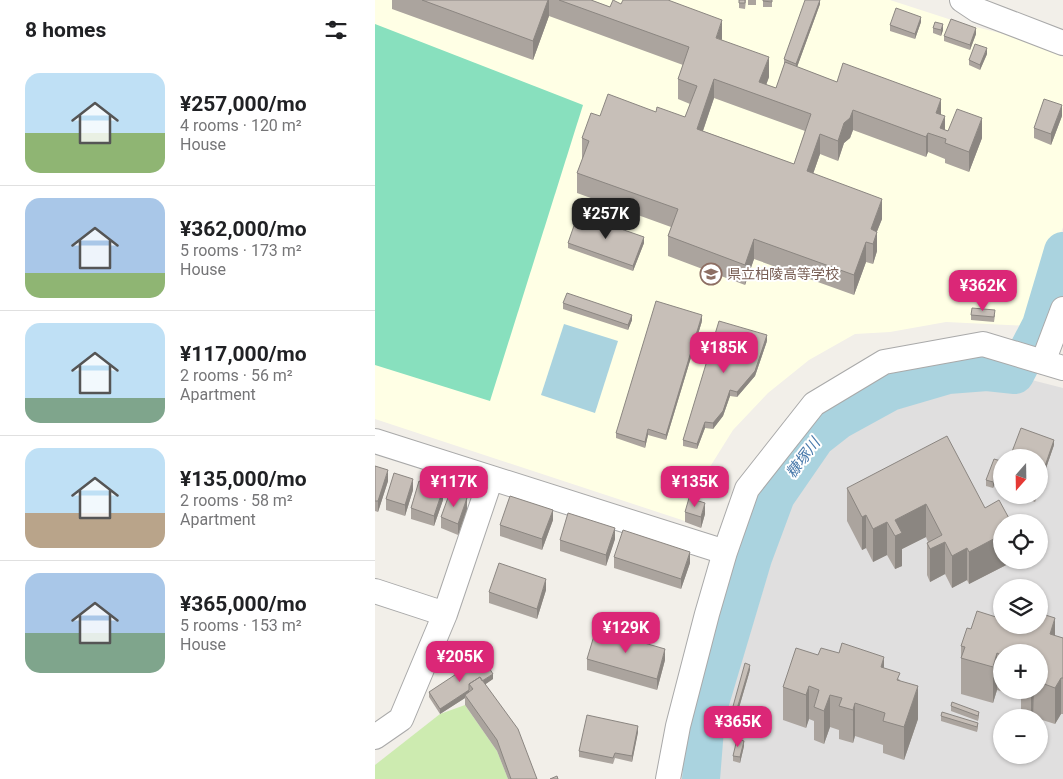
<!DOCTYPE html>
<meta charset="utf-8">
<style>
body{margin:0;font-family:Roboto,"Noto Sans JP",sans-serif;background:#f2f2f2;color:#202124;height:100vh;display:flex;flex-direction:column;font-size:19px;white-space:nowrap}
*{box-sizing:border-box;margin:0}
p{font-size:16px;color:#757577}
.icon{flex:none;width:28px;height:28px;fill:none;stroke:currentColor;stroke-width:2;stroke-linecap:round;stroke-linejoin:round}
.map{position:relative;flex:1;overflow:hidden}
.details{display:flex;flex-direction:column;background:#fff;width:375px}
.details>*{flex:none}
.needle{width:32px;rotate:200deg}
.buttons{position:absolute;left:618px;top:449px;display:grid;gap:10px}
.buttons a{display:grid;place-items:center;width:55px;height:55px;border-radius:50%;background:#fff;box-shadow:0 1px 4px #0004;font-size:25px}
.price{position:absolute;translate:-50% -42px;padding:0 11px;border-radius:10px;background:#db2777;color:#fff;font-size:16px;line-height:32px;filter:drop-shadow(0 1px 2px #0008)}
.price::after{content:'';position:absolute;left:50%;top:30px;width:15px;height:11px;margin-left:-8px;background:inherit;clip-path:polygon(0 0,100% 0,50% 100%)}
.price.active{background:#222;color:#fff}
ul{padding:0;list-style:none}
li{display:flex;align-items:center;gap:15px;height:125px;padding:0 25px}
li+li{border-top:1px solid #e0e0e0}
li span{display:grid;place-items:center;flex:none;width:140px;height:100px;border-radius:15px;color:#555}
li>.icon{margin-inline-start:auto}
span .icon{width:60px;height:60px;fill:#fffc;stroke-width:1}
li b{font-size:21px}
h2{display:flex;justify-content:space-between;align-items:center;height:60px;padding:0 25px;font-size:21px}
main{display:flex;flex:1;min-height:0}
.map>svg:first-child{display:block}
</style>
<main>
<section class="details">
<h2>8 homes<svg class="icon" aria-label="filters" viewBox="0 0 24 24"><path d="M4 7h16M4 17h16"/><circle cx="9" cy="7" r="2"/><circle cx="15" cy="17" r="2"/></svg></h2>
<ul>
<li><span style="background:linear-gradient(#bfe0f5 60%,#8fb573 0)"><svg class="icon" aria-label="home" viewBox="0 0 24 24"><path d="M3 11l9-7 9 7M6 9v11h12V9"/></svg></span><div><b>¥257,000/mo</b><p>4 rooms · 120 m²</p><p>House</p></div></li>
<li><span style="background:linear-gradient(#a9c7e8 75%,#8fb573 0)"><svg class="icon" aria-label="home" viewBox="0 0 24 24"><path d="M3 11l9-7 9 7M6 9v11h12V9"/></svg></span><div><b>¥362,000/mo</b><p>5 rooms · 173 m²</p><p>House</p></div></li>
<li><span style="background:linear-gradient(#bfe0f5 75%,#7fa58c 0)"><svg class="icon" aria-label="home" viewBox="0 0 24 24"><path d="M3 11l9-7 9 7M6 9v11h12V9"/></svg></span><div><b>¥117,000/mo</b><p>2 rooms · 56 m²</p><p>Apartment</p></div></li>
<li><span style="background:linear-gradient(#bfe0f5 65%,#b9a48a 0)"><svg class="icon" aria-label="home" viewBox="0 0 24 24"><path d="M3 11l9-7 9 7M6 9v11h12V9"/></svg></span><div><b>¥135,000/mo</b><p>2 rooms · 58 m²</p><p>Apartment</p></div></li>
<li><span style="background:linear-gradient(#a9c7e8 60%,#7fa58c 0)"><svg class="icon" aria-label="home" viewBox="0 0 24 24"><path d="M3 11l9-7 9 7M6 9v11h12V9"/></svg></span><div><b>¥365,000/mo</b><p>5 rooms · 153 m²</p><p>House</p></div></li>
</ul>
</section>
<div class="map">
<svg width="688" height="779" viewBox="0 0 688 779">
<rect width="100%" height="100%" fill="#f2efe9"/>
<!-- residential -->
<path fill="#e0dfdf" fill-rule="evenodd" d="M641 376 688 388V779H335L344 736 424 470 460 431 505 402 557 387ZM626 458H664V495H626ZM626 522H664V560H626ZM626 588H664V625H626ZM626 652H664V690H626ZM626 718H664V755H626Z"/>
<!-- education -->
<path fill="#ffffe5" d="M0 0H515L589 24 645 38 688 57V227L654 326 571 322 515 332 480 334 434 360 393 393 358 430 333 470 319 524 0 419Z"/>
<!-- grass -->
<path fill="#cdebb0" d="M90 705 122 751 133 779H0V765L65 714Z"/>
<!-- pitch -->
<path fill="#88e0be" d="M0 24 208 105 115 401 0 365Z"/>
<!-- water -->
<path fill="#aad3df" d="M189 324 243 341 220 413 166 395Z"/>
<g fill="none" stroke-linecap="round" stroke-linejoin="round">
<!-- river -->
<path stroke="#aad3df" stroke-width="38" d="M326 779 331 716 378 558 401 496 441 438 464 420 515 392 573 375 612 372 640 375 666 325 688 251"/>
<!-- minor casing -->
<g stroke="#a9a9a9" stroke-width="26">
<path id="minor" d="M587 0 602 10 688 43
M668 362 688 309
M0 441 350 552
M0 591 70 614
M0 737 26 719 70 614 116 478
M293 779 303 726 332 614 350 552 372 489 439 404 509 362 608 344 688 368"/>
</g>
<!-- minor -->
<use href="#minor" stroke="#fff" stroke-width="24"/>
</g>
<!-- wall -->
<path fill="#aba49e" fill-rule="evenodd" d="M17 0H216L235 7 347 40 394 77 391 85 401 88 409 65V59L445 0V4L422 67 462 82 566 115 570 130 607 138 594 172 570 163V159L553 152 551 157 478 130 475 138 469 143 463 161 445 154 438 174 507 219 502 231V251L498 264 491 262 479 295 379 259 370 285 293 256V236L296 227 202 193V173L208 158H207V138L225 116 281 112 310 117 315 104 303 99V79L308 65 174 16 158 60 17 9ZM339 98 430 131 419 164 328 131Z
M364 0H371L370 9 364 8Z
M373 0H381V5H373Z
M388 0H397V7H388Z
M546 22 540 39 515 31V25Z
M558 28 568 30 566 36 558 33Z
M601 34 595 50 569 41V36Z
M612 54 605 70 594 65V60Z
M687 116 676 145 659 138V128Z
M193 243H269L258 271 193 248Z
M188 303 257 320 253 330 188 309Z
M596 315H620L619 322 596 320Z
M327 321 291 440 273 435 270 448 241 438V433Z
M392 341 380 376 362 397 355 396 348 416 338 429 330 428 322 449 308 446V440Z
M679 445 669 474 664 473V458Z
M0 466 13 481 3 512 0 511Z
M626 466 618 488 611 486V480Z
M472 488 610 508 639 560V561L594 584 592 580 577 588 570 574 555 582 552 575V543L553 542 551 537 527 549V566L520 569 512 555 498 562 491 548 487 550 472 521Z
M38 490 30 516 11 510V499Z
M640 495H649L648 498Z
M653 495H663L660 502 653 499Z
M68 500 59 526 36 519V508Z
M92 509 83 535 66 528V517Z
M310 512 330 514 326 528 310 522Z
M178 520 167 550 125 536V525Z
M240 539 231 566 185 551V540Z
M239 557 315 563 306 589 239 568Z
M171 590 162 619 114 603V592Z
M621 617 688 638V714H686L680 724 664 719V718H646V697L622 690 618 703 586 694V646L596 629ZM626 652H664V690H626Z
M443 655 509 668 525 680 543 719 529 760 508 753V745L480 736 478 743 464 739V730L455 727 449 744 439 740V721L434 719 431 728 408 720V687Z
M212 659 290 660 282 690 212 670Z
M375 670 356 735 352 733V728Z
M118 679 110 684 162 779H133L122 751 90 705V698L65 714 54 697V692Z
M576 706 604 712V717L603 721 576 711Z
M566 716 603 723V728L602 732 566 721Z
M263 732 257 762 240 758 238 764 204 757V751Z
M369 746 365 763 358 761V756Z"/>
<!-- shaded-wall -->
<path fill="#8b8681" d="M173 0H174V16L158 60V41Z
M445 0V4L421 70V64Z
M546 17V22L540 39V34Z
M347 20V40L341 38Z
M568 24V30L566 36V30Z
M601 28V34L595 50V45Z
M612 48V54L605 70V65Z
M394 57V77L387 96 384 82Z
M339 79V98L322 148V129Z
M566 99V119L561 113Z
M687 105V116L676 145V134Z
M478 110V130L475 138 469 143 463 161V141L469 123Z
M570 116V136L565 128Z
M607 118V138L594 172V152Z
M553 133V152L551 157V137Z
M445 134V154L432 191V171Z
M507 199V219L497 244 496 229Z
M502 232V251L498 264V244Z
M269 237V243L258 271V266Z
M379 239V259L370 285V265Z
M491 242V262L479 295V275Z
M257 315V320L253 330V325Z
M327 315V321L291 440V435Z
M392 335V341L380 376 362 397V392Z
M355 390V396L348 416 338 429V423Z
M330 422V428L322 449V444Z
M273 429V435L270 448V442Z
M679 440V445L669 474V469Z
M626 461V466L618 488V482Z
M13 470V481L3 512V501Z
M667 476V481L664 492V486Z
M38 479V490L30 516V505Z
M68 489V500L59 526V516Z
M92 498V509L83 535V524Z
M330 503V514L326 528V517Z
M551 504V537L527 549V566L520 569V520Z
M178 510V520L167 550V539Z
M491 515V548L487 550V517Z
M512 522V555L498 562V529Z
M240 528V539L231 566V555Z
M626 535V560H639V561L594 584V552Z
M570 542V574L555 582V549Z
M592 548V580L577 588V556Z
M315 552V563L306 589V579Z
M171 579V590L162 619V609Z
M680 618V654L675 634Z
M290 649V660L282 690V679Z
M622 653V690L618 703V667Z
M509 657V690L506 667Z
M375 665V670L356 735V729Z
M118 674V679L98 693V689L96 688Z
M686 678V714L680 724V688Z
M434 686V719L431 728V695Z
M543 686V719L529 760V727Z
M94 690V695H90V698L65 714V709Z
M656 690H659L658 718H656Z
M455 695V727L449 744V711Z
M480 703V736L478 743V710Z
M263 726V732L257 762V756Z
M369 741V746L365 763V757Z"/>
<!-- building -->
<path fill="#c7bfb8" stroke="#8b8681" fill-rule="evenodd" d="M47 0H173L158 41Z
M184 0H216L235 7 238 0 246 4 248 0H293L347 20 341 38 394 57 384 82 401 88 410 62 462 82 468 63 566 99 561 113 570 116 565 128 573 131 582 109 607 118 594 152 570 143 571 139 553 133 551 137 478 110 475 118 469 123 463 141 445 134 432 171 507 199 496 229 502 232 498 244 491 242 479 275 379 239 370 265 293 236 303 209 202 173 214 141 207 138 216 113 225 116 233 94 281 112 282 107 310 117 322 86 303 79 314 47ZM339 79 436 114 419 164 322 129Z
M364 0H370V3H364Z
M388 0H397V2L388 1Z
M430 0H445L421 64 409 59Z
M521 8 546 17 540 34 515 25Z
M576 19 601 28 595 45 569 36Z
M560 22 568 24 566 30 558 28Z
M600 44 612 48 605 65 594 60Z
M669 99 687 105 676 134 659 128Z
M203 214 269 237 258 266 193 243Z
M192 293 257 315 253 325 188 303Z
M281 301 327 315 291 435 273 429 270 442 241 433Z
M597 308 620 310 619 317 596 315Z
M344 321 392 335 380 371 362 392 355 390 348 411 338 423 330 422 322 444 308 440Z
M646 428 679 440 669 469 664 467V458L635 457Z
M572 436 610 508 624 500 636 522H626V535L594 552 592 548 577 556 570 542 555 549 552 543 567 535 551 504 520 520 527 533 520 536 512 522 498 529 491 515 487 517 472 488Z
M619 459 626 461 618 482 611 480Z
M0 466 13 470 3 501H0Z
M19 473 38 479 30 505 11 499Z
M664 475 667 476 664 486Z
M44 481 68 489 59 516 36 508Z
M75 492 92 498 83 524 66 517Z
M135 496 178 510 167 539 125 525Z
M314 498 330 503 326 517 310 512Z
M193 513 240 528 231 555 185 540Z
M248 530 315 552 306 579 239 557Z
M124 563 171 579 162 609 114 592Z
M626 601V625H664V613L680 618 675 634 688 638V678H686L680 688 664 682V652H626V655L622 653 618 667 586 658 590 647 586 646 592 628 596 629 602 611 621 617Z
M221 629 290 649 282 679 212 659Z
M467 643 509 657 506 667 525 673 522 680 543 686 529 727 508 721 510 713 480 703 478 710 464 706 467 698 455 695 449 711 439 707 444 690 434 686 431 695 408 687 421 648 443 655 446 648 464 653Z
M107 657 118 674 107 681 105 677 94 684V690L65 709 54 692Z
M370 663 375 665 356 729 352 728Z
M105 677 143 729 162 779H136L122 740 90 695 98 689 94 684Z
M577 702 604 712 603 716 576 706Z
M567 712 603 723 602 727 566 716Z
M212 715 263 726 257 756 240 753 238 758 204 751Z
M362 739 369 741 365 757 358 756Z
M182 776 183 779H175Z"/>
<!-- icons -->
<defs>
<g id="school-ring" transform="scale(1.125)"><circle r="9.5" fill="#fff" stroke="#8d6e63" stroke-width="1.5"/><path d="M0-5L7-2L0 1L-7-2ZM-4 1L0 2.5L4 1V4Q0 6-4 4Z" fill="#8d6e63"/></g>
</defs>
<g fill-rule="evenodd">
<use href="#school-ring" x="336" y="274"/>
</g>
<g text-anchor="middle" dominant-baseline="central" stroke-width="4" stroke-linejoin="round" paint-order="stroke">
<!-- education labels -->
<g font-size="14" fill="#785e54" stroke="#fff" text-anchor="start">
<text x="352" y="274">県立柏陵高等学校</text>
</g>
<!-- water labels -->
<g font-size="15" font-style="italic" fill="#4a7aab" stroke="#fff">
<text transform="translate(428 458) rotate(-53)">糠塚川</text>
</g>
</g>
</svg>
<div class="buttons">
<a><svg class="needle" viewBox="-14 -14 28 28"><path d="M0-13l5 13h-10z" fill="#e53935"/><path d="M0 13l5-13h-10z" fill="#757577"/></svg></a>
<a><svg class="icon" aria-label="locate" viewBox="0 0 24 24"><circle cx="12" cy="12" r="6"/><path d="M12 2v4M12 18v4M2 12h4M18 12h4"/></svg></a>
<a><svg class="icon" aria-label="layers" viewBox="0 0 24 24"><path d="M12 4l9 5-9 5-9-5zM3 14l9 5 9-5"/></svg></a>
<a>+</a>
<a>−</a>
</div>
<b class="price active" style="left:231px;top:240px">¥257K</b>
<b class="price" style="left:608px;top:312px">¥362K</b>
<b class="price" style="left:349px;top:374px">¥185K</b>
<b class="price" style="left:79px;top:508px">¥117K</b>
<b class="price" style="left:320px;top:508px">¥135K</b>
<b class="price" style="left:251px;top:654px">¥129K</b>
<b class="price" style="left:85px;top:683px">¥205K</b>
<b class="price" style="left:363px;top:748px">¥365K</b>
</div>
</main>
